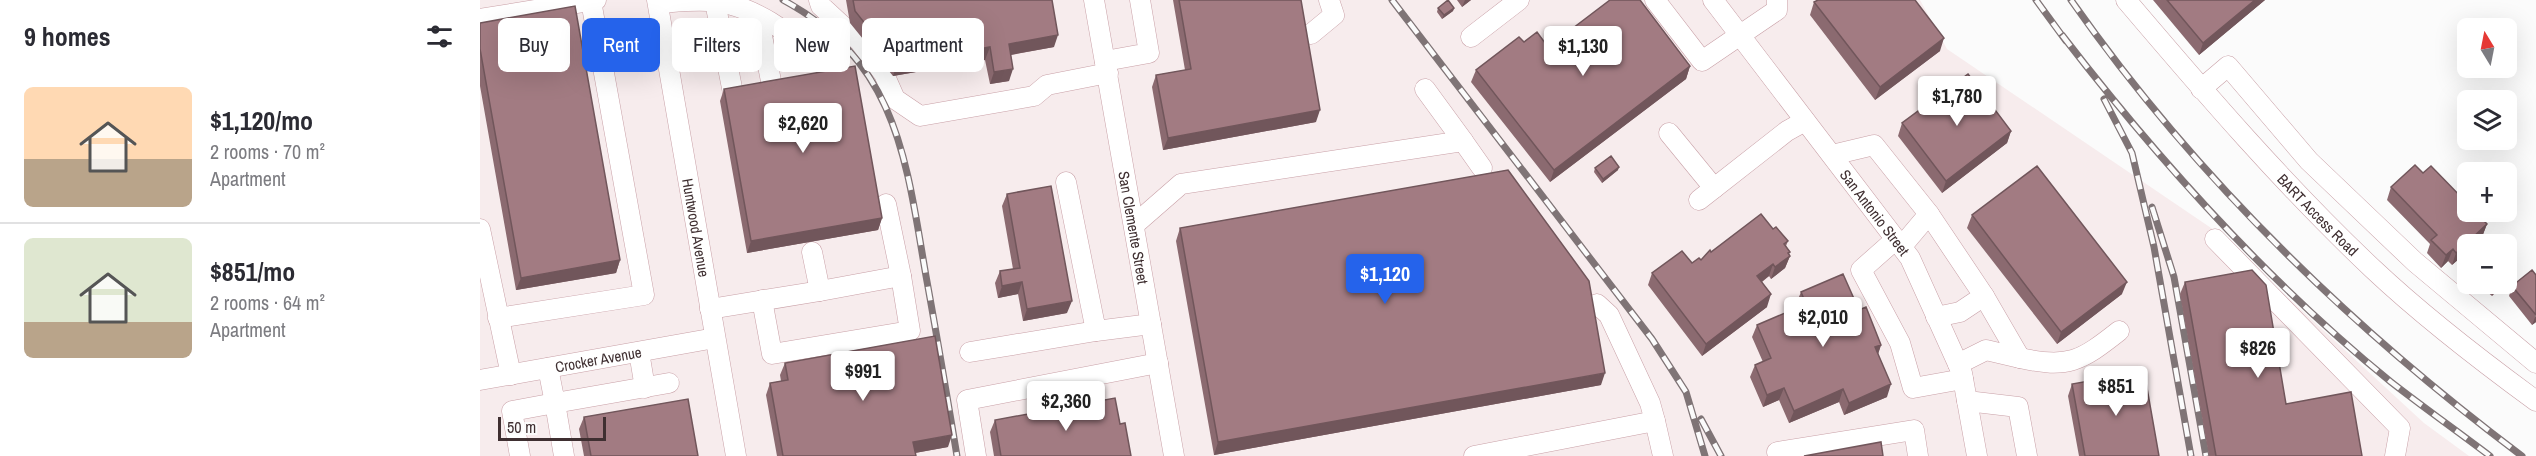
<!DOCTYPE html>
<meta charset="utf-8">
<style>
body{margin:0;font-family:"Archivo Narrow",sans-serif;background:#f2f2f3;color:#2b2b33;height:100vh;display:flex;flex-direction:column;font-size:22px;white-space:nowrap}
*{box-sizing:border-box;margin:0}
p{font-size:20px;color:#7c7c81}
.icon{flex:none;width:33px;height:33px;fill:none;stroke:currentColor;stroke-width:2;stroke-linecap:round;stroke-linejoin:round}
.map{position:relative;flex:1;overflow:hidden}
.details{display:flex;flex-direction:column;background:#fff;width:480px}
.details>*{flex:none}
.top-card{position:absolute;left:18px;top:18px;width:570px;height:54px;display:flex;gap:12px}
.needle{width:39px;rotate:350deg}
.fabs{position:absolute;left:1977px;top:18px;display:grid;gap:12px}
.fabs a{display:grid;place-items:center;width:60px;height:60px;border-radius:9px;background:#fff;box-shadow:0 6px 24px #0002;font-size:30px}
.scale{position:absolute;left:18px;bottom:15px;width:108px;box-sizing:border-box;padding-left:6px;border:3px solid #3f2f31;border-top:0;font-size:16px;line-height:21px;white-space:nowrap;color:#3f2f31;-webkit-text-stroke:4px #fbfbfb;paint-order:stroke}
.price{position:absolute;translate:-50% -51px;padding:0 14px;border-radius:6px;background:#fff;color:#222;font-size:20px;line-height:39px;filter:drop-shadow(0 2px 3px #0008)}
.price::after{content:'';position:absolute;left:50%;top:36px;width:18px;height:14px;margin-left:-9px;background:inherit;clip-path:polygon(0 0,100% 0,50% 100%)}
.price.selected{background:#2563eb;color:#fff}
ul{padding:0;list-style:none}
li{display:flex;align-items:center;gap:18px;height:150px;padding:0 24px}
li+li{border-top:2px solid #e1e1e2}
li span{display:grid;place-items:center;flex:none;width:168px;height:120px;border-radius:9px;color:#555}
li>.icon{margin-inline-start:auto}
span .icon{width:72px;height:72px;fill:#fffc;stroke-width:1}
li b{font-size:26px}
h2{display:flex;justify-content:space-between;align-items:center;height:72px;padding:0 24px;font-size:26px}
.pill{padding:0 21px;border-radius:9px;background:#fff;box-shadow:0 6px 24px #0002;font-size:21px;line-height:54px}
.pill.selected{background:#2563eb;color:#fff}
main{display:flex;flex:1;min-height:0}
.map>svg:first-child{display:block}
</style>
<main>
<section class="details">
<h2>9 homes<svg class="icon" aria-label="filters" viewBox="0 0 24 24"><path d="M4 7h16M4 17h16"/><circle cx="9" cy="7" r="2"/><circle cx="15" cy="17" r="2"/></svg></h2>
<ul>
<li><span style="background:linear-gradient(#ffd9b3 60%,#b9a48a 0)"><svg class="icon" aria-label="home" viewBox="0 0 24 24"><path d="M3 11l9-7 9 7M6 9v11h12V9"/></svg></span><div><b>$1,120/mo</b><p>2 rooms · 70 m²</p><p>Apartment</p></div></li>
<li><span style="background:linear-gradient(#dfe7d0 70%,#b9a48a 0)"><svg class="icon" aria-label="home" viewBox="0 0 24 24"><path d="M3 11l9-7 9 7M6 9v11h12V9"/></svg></span><div><b>$851/mo</b><p>2 rooms · 64 m²</p><p>Apartment</p></div></li>
</ul>
</section>
<div class="map">
<svg width="2056" height="456" viewBox="0 0 2056 456">
<rect width="100%" height="100%" fill="#fbfbfb"/>
<!-- built -->
<path fill="#f7eced" d="M0 0H1440L1467 49 1737 232 1944 423 1989 456H0Z"/>
<g fill="none" stroke-linecap="round" stroke-linejoin="round">
<!-- minor casing -->
<g stroke="#c9a0a7" stroke-width="21">
<g id="minor">
<path id="s1" d="M177 0 256 456"/>
<path d="M339 0 341 6 380 42 404 74 415 99 440 116 554 96 567 85 628 73"/>
<path id="s2" d="M614 0 694 456"/>
<path d="M1175 0 1222 61 1297 10V0"/>
<path id="s3" d="M1233 0 1430 258 1482 373 1497 456"/>
<path id="s4" d="M1646 0C1725 93 1804 185 1893 269 1944 317 2000 360 2056 401"/>
<path d="M235 2 253 93"/>
<path d="M178 3C194 2 212 0 228 1 271 3 313 34 343 64"/>
<path d="M278 16 291 81"/>
<path d="M0 19 116 0"/>
<path d="M831 34 854 15 849 0"/>
<path d="M991 37 1039 0"/>
<path d="M625 61 669 53 660 0"/>
<path d="M1721 89 1748 66 1829 161 1935 262 2056 363"/>
<path d="M1189 133 1234 188"/>
<path d="M983 141 1002 168"/>
<path d="M1352 155 1394 145 1449 214 1422 246"/>
<path d="M586 182 616 331 671 324"/>
<path d="M1219 200 1307 131 1325 121"/>
<path d="M1449 214 1504 296 1480 312 1456 317"/>
<path d="M654 225 701 184 983 141 945 89"/>
<path d="M0 229 31 375"/>
<path d="M1416 239 1381 270 1420 343 1433 388 1483 379"/>
<path d="M1735 239 1920 428 1915 456"/>
<path d="M340 291 421 276 406 204"/>
<path d="M282 300 292 354 430 331 421 276"/>
<path d="M1117 304 1129 315 1170 403 1175 421"/>
<path d="M230 309 340 291 332 252"/>
<path d="M18 318 164 295 111 1"/>
<path d="M159 352 165 388"/>
<path d="M490 352 616 331"/>
<path d="M1540 358C1588 369 1601 361 1639 331"/>
<path d="M1478 364 1506 350 1540 358 1504 296"/>
<path d="M68 368 75 403 189 383"/>
<path id="s5" d="M0 380 235 338"/>
<path d="M1487 401 1538 407 1547 456"/>
<path d="M1297 452 1434 430 1438 456"/>
<path d="M40 456 32 411 75 403 84 456"/>
<path d="M496 456 487 400 678 363"/>
<path d="M994 456 1175 421 1183 456"/>
</g>
</g>
<!-- minor -->
<use href="#minor" stroke="#fff" stroke-width="20"/>
<!-- rail casing -->
<g stroke="#7f7476" stroke-width="7">
<path id="rail" d="M303 0C418 62 426 160 446 276 457 336 467 396 477 456
M912 0 1172 339 1206 392 1225 456
M1556 0 1586 41
M1591 0C1715 177 1869 326 2042 456
M1582 35C1679 161 1787 281 1911 382 1943 407 1977 431 2010 456
M1624 99 1652 153 1674 247 1711 456
M1672 207 1694 277 1726 456
M1221 419 1241 456"/>
</g>
<!-- rail -->
<use href="#rail" stroke="#fbfbfb" stroke-width="4.5" stroke-dasharray="14" stroke-linecap="butt"/>
</g>
<!-- wall -->
<path fill="#8b6a70" d="M366 0H572L574 47 531 55 529 81 510 84 505 60 413 76 370 23Z
M693 0H821L836 122 683 150 672 87 676 75 705 70Z
M977 0H991L982 7Z
M1673 0H1785L1719 55Z
M1334 2 1460 51 1395 100 1330 15Z
M958 8H974L973 11 962 19 957 12Z
M0 23 140 260 136 273 36 290 0 86Z
M1044 42 1068 47 1210 66 1206 79 1070 182 991 82 996 70Z
M244 89 402 218 398 230 267 253 240 101Z
M1422 123 1531 131 1527 143 1462 193 1418 136Z
M1115 168 1138 170 1122 183 1114 172Z
M1943 173 2007 224 2002 237 1988 244V251L1972 265 1968 261 1961 268 1947 253 1950 244 1907 200 1911 187Z
M527 194 587 313 543 321 538 294 518 298 515 283 520 271 533 269 522 206Z
M1492 215 1642 294 1577 344 1487 228Z
M700 228 1121 385 734 455 696 241Z
M1293 229 1308 241 1306 246 1310 252 1309 254 1310 256 1305 268 1291 279 1289 276 1282 282 1287 307 1222 356 1168 285 1172 273 1212 263 1221 260 1231 252Z
M1988 261V274L1983 270 1985 263Z
M2052 270 2056 322 2052 325 2029 296 2032 286Z
M1705 282 1806 404 1882 456H1729L1700 294Z
M1998 284H2023L2012 296Z
M1321 292 1379 310 1401 345 1398 354 1407 397 1364 415 1359 402 1309 423 1299 400 1283 407 1270 377 1275 365 1283 362 1272 337 1277 325 1318 308 1316 304Z
M305 363 468 447 435 453 436 456H297L286 395 290 383 301 381 300 375Z
M1592 384 1679 456H1599L1588 396Z
M104 417 218 456H104L99 429Z
M515 420 640 424 651 456H514L510 432Z"/>
<!-- shaded-wall -->
<path fill="#71565b" d="M985 0H991L982 7Z
M1775 0H1785L1719 55 1723 43Z
M974 8 973 11 962 19 964 15Z
M578 35 574 47 524 56 529 44Z
M1464 38 1460 51 1395 100 1400 87Z
M510 47 505 60 413 76 417 64Z
M1210 66 1206 79 1070 182 1074 170Z
M533 69 529 81 510 84 514 72Z
M840 110 836 122 683 150 688 138Z
M1531 131 1527 143 1462 193 1466 181Z
M1139 167 1138 170 1122 183 1123 179Z
M402 218 398 230 267 253 271 241Z
M2007 224 2002 237 1994 244H1988V251L1972 265 1976 253Z
M1973 249 1968 261 1961 268 1966 255Z
M1310 252 1307 257 1310 256 1305 268 1291 279 1295 267Z
M140 260 136 273 36 290 41 278Z
M1293 264 1289 276 1273 288 1277 276Z
M542 282 538 294 518 298 522 286Z
M1647 282 1642 294 1577 344 1581 332Z
M2020 284H2023L2012 296 2014 290Z
M1291 294 1287 307 1222 356 1226 344Z
M592 301 587 313 543 321 547 309Z
M2056 315V322L2052 325Z
M1401 345 1397 357 1395 347Z
M1125 373 1121 385 734 455 738 442Z
M1411 384 1407 397 1364 415 1369 403Z
M1304 388 1299 400 1283 407 1287 395Z
M1363 389 1359 402 1309 423 1314 411Z
M472 435 468 447 429 454 433 442Z"/>
<!-- building -->
<path fill="#a27b82" stroke="#71565b" stroke-width="1.5" d="M373 0H572L578 35 529 44 533 69 514 72 510 47 417 64 375 11Z
M699 0H821L840 110 688 138 676 75 711 69Z
M968 0 974 8 964 15 958 8Z
M1130 0H1160L1210 66 1074 170 996 70 1039 37 1044 42 1057 32 1068 47Z
M1338 0H1435L1464 38 1400 87 1334 2Z
M1687 0H1775L1723 43Z
M95 6 140 260 41 278 0 49V23Z
M375 66 402 218 271 241 244 89Z
M1488 74 1531 131 1466 181 1422 123Z
M1131 156 1139 167 1123 179 1115 168Z
M1935 165 1943 173 1951 166 1988 204V212H1995L2007 224 1976 253 1973 249 1966 255 1951 240 1957 235 1911 187Z
M1557 166 1647 282 1581 332 1492 215Z
M1028 170 1109 281 1125 373 738 442 700 228Z
M571 186 592 301 547 309 542 282 522 286 520 271 540 268 527 194Z
M1281 214 1293 229 1296 227 1308 241 1304 244 1310 252 1308 253 1310 256 1295 267 1293 264 1277 276 1291 294 1226 344 1172 273 1202 251 1212 263 1219 258 1221 260 1230 250 1231 252Z
M1772 270 1786 285 1806 404 1871 392 1882 456H1736L1705 282Z
M2052 270 2056 275V315L2032 286Z
M1363 274 1379 310 1386 307 1401 345 1395 347 1411 384 1369 403 1363 389 1314 411 1304 388 1287 395 1275 365 1291 358 1277 325 1326 304 1321 292Z
M2008 284H2020L2014 290Z
M455 336 472 435 433 442 436 456H303L290 383 308 380 305 363Z
M1664 371 1679 456H1605L1592 384Z
M635 398 640 424 645 423 651 456H521L515 420Z
M208 399 218 456H111L104 417Z
M1401 442 1403 456H1324Z"/>
<g text-anchor="middle" dominant-baseline="central" stroke-width="6" stroke-linejoin="round" paint-order="stroke">
<!-- street labels -->
<g font-size="15" fill="#3f2f31" stroke="#fbfbfb">
<text stroke="none"><textPath href="#s3" startOffset="267">San Antonio Street</textPath></text>
<text stroke="none"><textPath href="#s4" startOffset="288">BART Access Road</textPath></text>
<text stroke="none"><textPath href="#s1" startOffset="231">Huntwood Avenue</textPath></text>
<text stroke="none"><textPath href="#s2" startOffset="231">San Clemente Street</textPath></text>
<text stroke="none"><textPath href="#s5" startOffset="120">Crocker Avenue</textPath></text>
</g>
</g>
</svg>
<div class="fabs">
<a><svg class="needle" viewBox="-14 -14 28 28"><path d="M0-13l5 13h-10z" fill="#e53935"/><path d="M0 13l5-13h-10z" fill="#7c7c81"/></svg></a>
<a><svg class="icon" aria-label="layers" viewBox="0 0 24 24"><path d="M12 4l9 5-9 5-9-5zM3 14l9 5 9-5"/></svg></a>
<a>+</a>
<a>−</a>
</div>
<div class="scale">50 m</div>
<b class="price" style="left:1103px;top:77px">$1,130</b>
<b class="price" style="left:1477px;top:127px">$1,780</b>
<b class="price" style="left:323px;top:154px">$2,620</b>
<b class="price selected" style="left:905px;top:305px">$1,120</b>
<b class="price" style="left:1343px;top:348px">$2,010</b>
<b class="price" style="left:1778px;top:379px">$826</b>
<b class="price" style="left:383px;top:402px">$991</b>
<b class="price" style="left:1636px;top:417px">$851</b>
<b class="price" style="left:586px;top:432px">$2,360</b>
<div class="top-card">
<a class="pill">Buy</a>
<a class="pill selected">Rent</a>
<a class="pill">Filters</a>
<a class="pill">New</a>
<a class="pill">Apartment</a>
</div>
</div>
</main>
